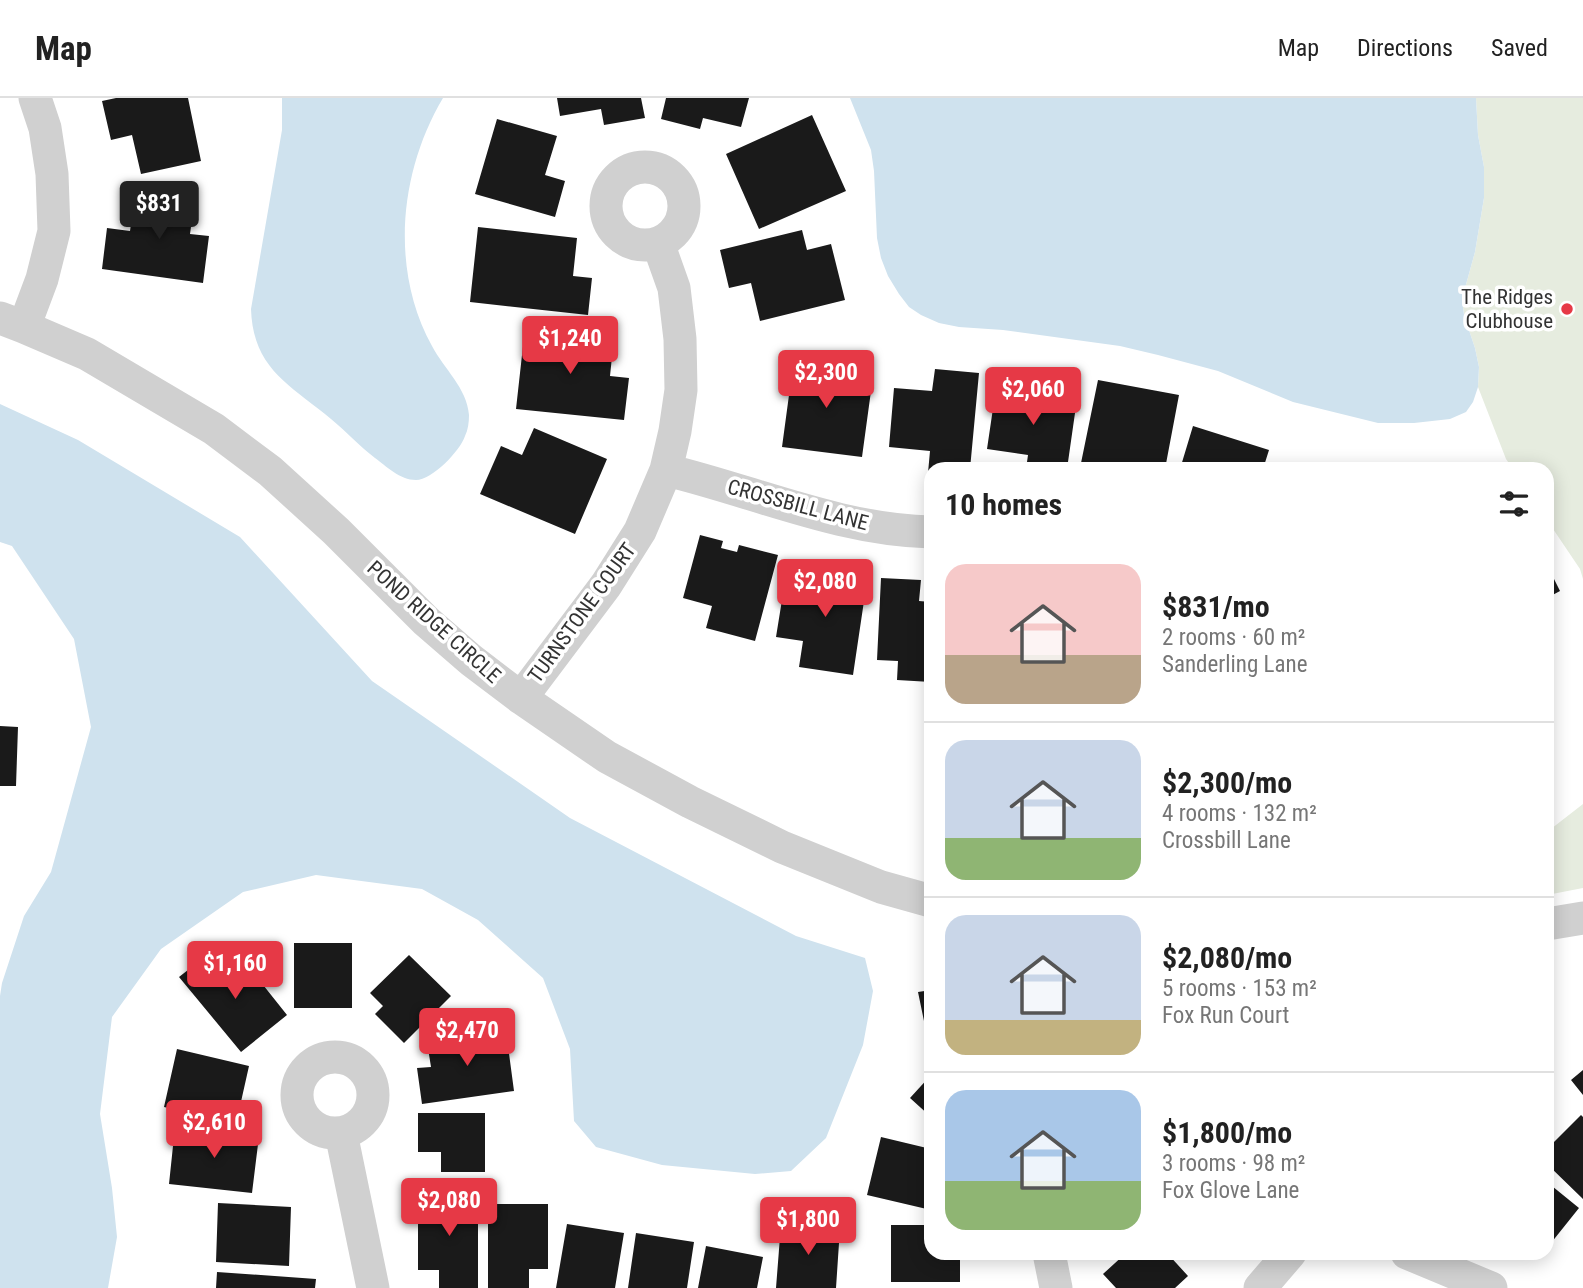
<!DOCTYPE html>
<meta charset="utf-8">
<style>
body{margin:0;font-family:"Roboto Condensed",sans-serif;background:#f6f6f6;color:#222;height:100vh;display:flex;flex-direction:column;font-size:26px;white-space:nowrap}
*{box-sizing:border-box;margin:0}
p{font-size:23px;color:#767676}
.icon{flex:none;width:38px;height:38px;fill:none;stroke:currentColor;stroke-width:2;stroke-linecap:round;stroke-linejoin:round}
.map{position:relative;flex:1;overflow:hidden}
.drawer{position:absolute;left:924px;top:364px;width:630px;height:798px;display:flex;flex-direction:column;background:#fff;border-radius:21px;box-shadow:0 4px 18px #0003}
.drawer>*{flex:none}
.price{position:absolute;translate:-50% -60px;padding:0 16px;border-radius:7px;background:#e63946;color:#fff;font-size:23px;line-height:46px;filter:drop-shadow(0 2px 4px #0008)}
.price::after{content:'';position:absolute;left:50%;top:42px;width:21px;height:16px;margin-left:-10px;background:inherit;clip-path:polygon(0 0,100% 0,50% 100%)}
.price.selected{background:#222;color:#fff}
ul{padding:0;list-style:none}
li{display:flex;align-items:center;gap:21px;height:175px;padding:0 21px}
li+li{border-top:2px solid #e0e0e0}
li span{display:grid;place-items:center;flex:none;width:196px;height:140px;border-radius:21px;color:#555}
li>.icon{margin-inline-start:auto}
span .icon{width:84px;height:84px;fill:#fffc;stroke-width:1}
li b{font-size:30px}
h2{display:flex;justify-content:space-between;align-items:center;height:84px;padding:0 21px;font-size:30px}
header{display:flex;align-items:center;gap:42px;box-sizing:border-box;height:98px;padding:0 35px;background:#fff;border-bottom:2px solid #e0e0e0}
header strong{font-size:33px}
nav{display:flex;gap:38px;margin-inline-start:auto;font-size:24px}
.map>svg:first-child{display:block}
</style>
<header>
<strong>Map</strong>
<nav><a>Map</a><a>Directions</a><a>Saved</a></nav>
</header>
<div class="map">
<svg width="1583" height="1190" viewBox="0 0 1583 1190">
<rect width="100%" height="100%" fill="#fff"/>
<!-- green -->
<path fill="#e6ecdf" d="M1476 0H1583V481L1580 471 1547 422V371H1513L1506 361 1478 289 1479 269 1475 250 1464 217 1462 201 1475 154 1484 100V69L1478 37Z
M1583 706V790L1547 797V734Z"/>
<!-- water -->
<path fill="#cfe2ee" d="M282 0H443C399 74 390 172 432 248 444 271 467 290 469 317 469 324 468 332 465 338 460 353 432 382 416 382 400 382 386 368 375 360 359 348 346 333 331 321 290 287 253 271 251 211L282 32Z
M850 0H1476L1478 37 1484 69V100L1475 154 1462 201 1464 217 1475 250 1479 269 1478 289 1473 304 1466 314 1450 321 1414 325H1378L1293 304 1218 273 1158 257 1120 248 1003 232 959 229 939 225 921 217 909 209 899 196 888 178 881 160 877 140 874 73 871 52Z
M0 306 78 342 240 439 372 583 570 720 796 838 865 860 873 893 863 947 826 1040 791 1073 755 1076 662 1067 596 1049 574 1023 570 951 543 880 478 822 422 791 316 777 243 794 161 851 112 919 100 1016 112 1090 117 1139 108 1190H0V898L2 885 24 818 51 774 91 629 74 541 12 448 0 444Z"/>
<!-- building -->
<path fill="#1a1a1a" d="M116 0H188L201 63 141 76 132 37 111 42 102 3Z
M557 0H641L645 20 604 27 601 11 560 18Z
M666 0H749L741 29 703 20 700 31 661 21Z
M812 17 846 93 759 131 726 56Z
M497 21 557 38 545 77 565 83 555 119 475 96Z
M136 93 195 100 190 136 209 138 203 185 102 171 107 130 130 133Z
M478 129 577 140 573 178 592 180 588 217 470 204Z
M802 132 807 152 831 146 845 202 760 223 751 185 729 190 720 152Z
M525 230 614 239 610 278 629 280 624 322 516 311Z
M794 260 854 268 852 291 871 293 862 359 782 349Z
M935 271 979 275 970 371H931V375H928L930 353 889 349 894 290 932 293Z
M1098 282 1179 297 1165 371H1110L1081 365Z
M996 290 1077 301 1067 371H1026L1028 357 987 351Z
M1193 328 1269 352 1263 371H1180Z
M534 330 607 361 575 436 480 396 501 348 522 357Z
M700 437 723 443 721 450 737 454 739 447 778 457 755 543 706 530 712 508 683 500Z
M1547 467 1560 493 1547 500Z
M825 470 868 476 853 577 799 569 803 543 776 539 786 477 823 483Z
M881 480 921 482 919 503 931 504V584L897 582 898 563 877 562Z
M0 628 18 629 16 688H0Z
M294 845H352V910H294Z
M409 857 451 898 404 945 375 916 383 908 370 895Z
M240 858 287 917 241 954 179 879 202 861 215 878Z
M931 892V921L924 923 918 894Z
M506 933 514 993 422 1006 417 970 431 969 427 944Z
M177 951 249 968 236 1026 164 1009Z
M1583 972V997L1571 982Z
M931 977V1019L910 1000Z
M418 1015H485V1074H441V1054H418Z
M1581 1017 1583 1019V1101L1547 1066V1051Z
M175 1029 259 1038 252 1095 169 1086Z
M881 1039 931 1051V1112L867 1097Z
M1547 1084 1579 1110 1547 1150Z
M418 1095H478V1190H439V1172H418Z
M218 1105 291 1109 289 1168 216 1164Z
M488 1106H548V1171H529V1190H488Z
M567 1126 624 1135 615 1190H556Z
M781 1126 840 1130 836 1190H776Z
M891 1127H931V1155H960V1184H891Z
M636 1135 694 1144 687 1190H628Z
M706 1148 763 1159 757 1190H698Z
M1126 1155H1167L1188 1178 1175 1190H1116L1103 1176Z
M217 1174 316 1181 315 1190H216Z"/>
<g fill="none" stroke-linecap="round" stroke-linejoin="round">
<!-- minor -->
<path stroke="#d0d0d0" stroke-width="33" d="M606 108a39 39 0 1 1 78 0a39 39 0 1 1-78 0Z
M0 220 24 229 87 256 214 331 270 373 336 433 426 523 471 562 521 600 607 659 690 704 782 749 881 789 931 803
M24 229 42 181 54 133 52 76 45 30 35 0
M666 372C754 393 839 432 931 434
M521 600 606 487 640 433 666 372 675 333 681 292 680 241 674 190 658 145
M1547 826 1583 820
M297 997a38 38 0 1 1 76 0a38 38 0 1 1-76 0Z
M341 1035 373 1190
M1049 1155 1056 1190
M1407 1155 1491 1190
M1260 1190 1290 1155"/>
</g>
<!-- markers -->
<circle fill="#e63946" stroke="#fff" stroke-width="2.5" cx="1567" cy="211" r="7"/>
<g text-anchor="middle" dominant-baseline="central" stroke-width="7" stroke-linejoin="round" paint-order="stroke">
<!-- poi labels -->
<g font-size="21" fill="#333" stroke="#fff" text-anchor="end">
<text x="1553" y="199">The Ridges<tspan x="1553" dy="24">Clubhouse</tspan></text>
</g>
<!-- street labels -->
<g font-size="21" fill="#333" stroke="#fff">
<text transform="translate(798 407) rotate(15)">CROSSBILL LANE</text>
<text transform="translate(582 515) rotate(-54)">TURNSTONE COURT</text>
<text transform="translate(434 524) rotate(42)">POND RIDGE CIRCLE</text>
</g>
</g>
</svg>
<b class="price selected" style="left:159px;top:143px">$831</b>
<b class="price" style="left:570px;top:278px">$1,240</b>
<b class="price" style="left:826px;top:312px">$2,300</b>
<b class="price" style="left:1033px;top:329px">$2,060</b>
<b class="price" style="left:825px;top:521px">$2,080</b>
<b class="price" style="left:235px;top:903px">$1,160</b>
<b class="price" style="left:467px;top:970px">$2,470</b>
<b class="price" style="left:214px;top:1062px">$2,610</b>
<b class="price" style="left:449px;top:1140px">$2,080</b>
<b class="price" style="left:808px;top:1159px">$1,800</b>
<section class="drawer">
<h2>10 homes<svg class="icon" aria-label="filters" viewBox="0 0 24 24"><path d="M4 7h16M4 17h16"/><circle cx="9" cy="7" r="2"/><circle cx="15" cy="17" r="2"/></svg></h2>
<ul>
<li><span style="background:linear-gradient(#f6c9c9 65%,#b9a48a 0)"><svg class="icon" aria-label="home" viewBox="0 0 24 24"><path d="M3 11l9-7 9 7M6 9v11h12V9"/></svg></span><div><b>$831/mo</b><p>2 rooms · 60 m²</p><p>Sanderling Lane</p></div></li>
<li><span style="background:linear-gradient(#c9d6e8 70%,#8fb573 0)"><svg class="icon" aria-label="home" viewBox="0 0 24 24"><path d="M3 11l9-7 9 7M6 9v11h12V9"/></svg></span><div><b>$2,300/mo</b><p>4 rooms · 132 m²</p><p>Crossbill Lane</p></div></li>
<li><span style="background:linear-gradient(#c9d6e8 75%,#c2b280 0)"><svg class="icon" aria-label="home" viewBox="0 0 24 24"><path d="M3 11l9-7 9 7M6 9v11h12V9"/></svg></span><div><b>$2,080/mo</b><p>5 rooms · 153 m²</p><p>Fox Run Court</p></div></li>
<li><span style="background:linear-gradient(#a9c7e8 65%,#8fb573 0)"><svg class="icon" aria-label="home" viewBox="0 0 24 24"><path d="M3 11l9-7 9 7M6 9v11h12V9"/></svg></span><div><b>$1,800/mo</b><p>3 rooms · 98 m²</p><p>Fox Glove Lane</p></div></li>
</ul>
</section>
</div>
